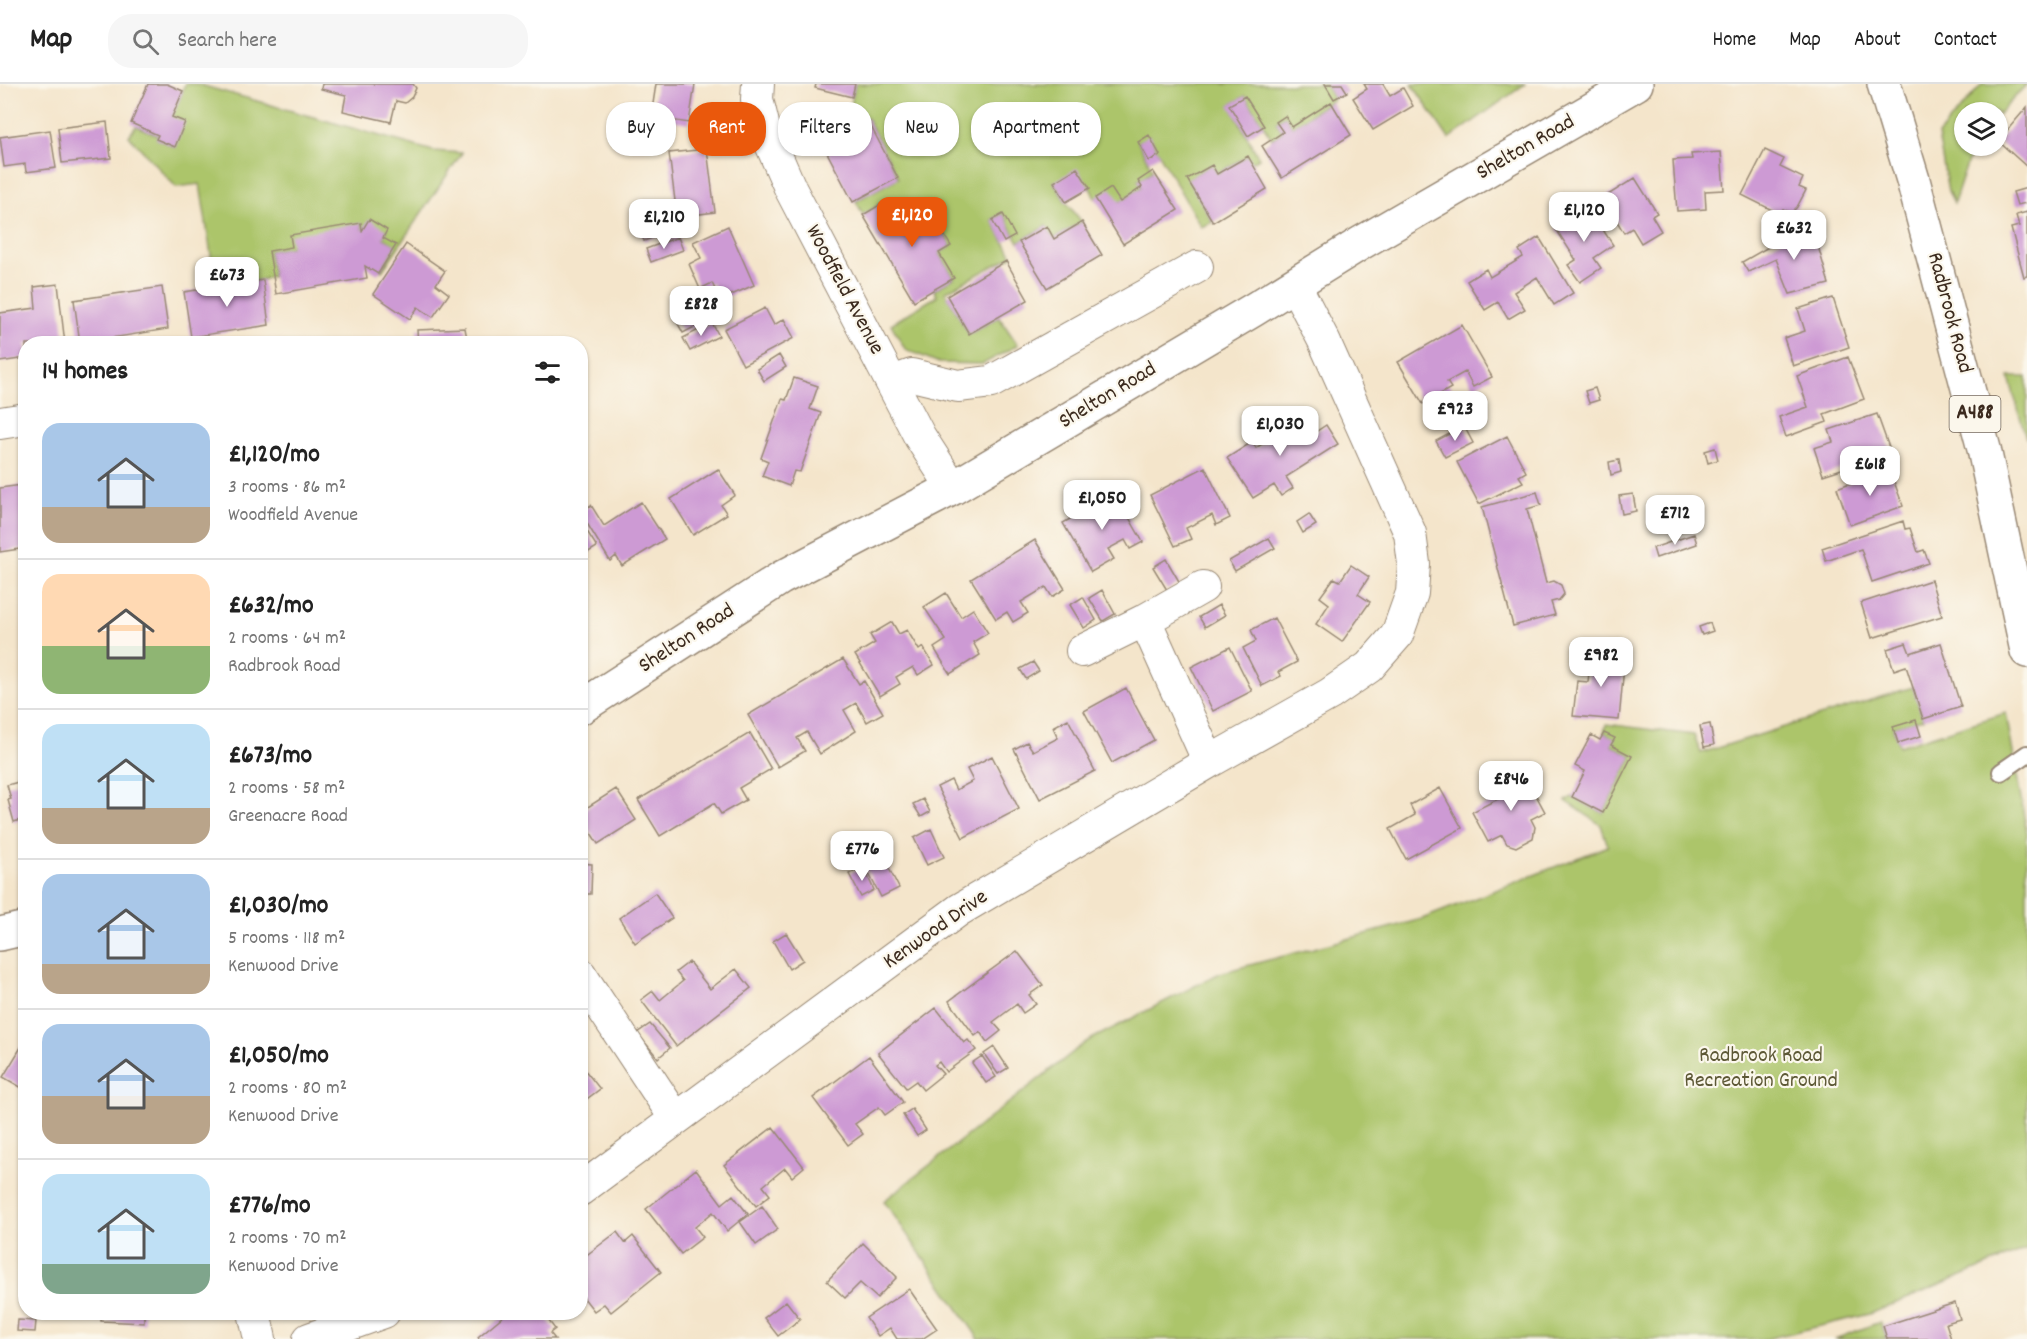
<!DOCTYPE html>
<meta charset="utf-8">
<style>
body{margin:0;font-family:Dekko,sans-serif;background:#f6f6f6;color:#222;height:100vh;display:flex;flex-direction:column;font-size:22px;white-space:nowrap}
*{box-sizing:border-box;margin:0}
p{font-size:20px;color:#767676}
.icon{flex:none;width:33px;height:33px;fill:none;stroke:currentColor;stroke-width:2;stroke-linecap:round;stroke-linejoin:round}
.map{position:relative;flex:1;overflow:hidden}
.side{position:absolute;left:18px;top:252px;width:570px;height:984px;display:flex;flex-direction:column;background:#fff;border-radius:24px;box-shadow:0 2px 4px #0004}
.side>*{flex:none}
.hud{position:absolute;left:606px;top:18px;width:570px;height:54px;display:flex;gap:12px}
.tools{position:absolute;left:1954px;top:18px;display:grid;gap:12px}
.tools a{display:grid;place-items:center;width:54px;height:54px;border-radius:50%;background:#fff;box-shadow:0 2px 4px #0004;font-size:30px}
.price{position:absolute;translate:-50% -51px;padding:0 14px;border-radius:12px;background:#fff;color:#222;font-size:20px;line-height:39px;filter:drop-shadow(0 2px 3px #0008)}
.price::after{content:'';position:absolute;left:50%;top:36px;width:18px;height:14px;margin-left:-9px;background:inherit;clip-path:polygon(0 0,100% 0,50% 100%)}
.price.selected{background:#ea580c;color:#fff}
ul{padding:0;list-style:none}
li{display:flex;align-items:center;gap:18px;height:150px;padding:0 24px}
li+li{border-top:2px solid #e0e0e0}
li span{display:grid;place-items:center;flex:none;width:168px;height:120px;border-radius:18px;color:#555}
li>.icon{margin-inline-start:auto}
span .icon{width:72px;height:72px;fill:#fffc;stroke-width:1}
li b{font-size:26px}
h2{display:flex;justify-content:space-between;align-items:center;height:72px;padding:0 24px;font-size:26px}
.pill{padding:0 21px;border-radius:24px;background:#fff;box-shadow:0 2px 4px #0004;font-size:21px;line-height:54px}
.pill.selected{background:#ea580c;color:#fff}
header{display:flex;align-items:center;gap:36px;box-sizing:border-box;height:84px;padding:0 30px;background:#fff;border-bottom:2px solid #e0e0e0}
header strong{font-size:28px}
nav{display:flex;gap:33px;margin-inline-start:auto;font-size:21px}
.search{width:420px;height:54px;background:#f6f6f6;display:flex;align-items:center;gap:15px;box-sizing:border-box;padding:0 21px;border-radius:24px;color:#767676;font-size:22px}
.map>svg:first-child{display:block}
</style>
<header>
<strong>Map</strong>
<div class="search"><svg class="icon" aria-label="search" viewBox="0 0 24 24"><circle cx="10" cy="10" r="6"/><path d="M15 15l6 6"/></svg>Search here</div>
<nav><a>Home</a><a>Map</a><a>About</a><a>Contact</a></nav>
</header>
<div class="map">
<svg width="2027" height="1255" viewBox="0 0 2027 1255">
<rect width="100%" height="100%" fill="#fbf7ec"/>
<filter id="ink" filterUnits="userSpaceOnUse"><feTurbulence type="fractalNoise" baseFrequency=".0167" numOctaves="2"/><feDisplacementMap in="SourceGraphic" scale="12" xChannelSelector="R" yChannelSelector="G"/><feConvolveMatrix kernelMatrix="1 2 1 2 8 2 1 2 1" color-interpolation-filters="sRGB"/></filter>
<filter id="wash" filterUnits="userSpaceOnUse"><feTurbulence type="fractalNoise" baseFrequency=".008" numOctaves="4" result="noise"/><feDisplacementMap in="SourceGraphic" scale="24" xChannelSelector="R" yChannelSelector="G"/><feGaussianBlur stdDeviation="1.35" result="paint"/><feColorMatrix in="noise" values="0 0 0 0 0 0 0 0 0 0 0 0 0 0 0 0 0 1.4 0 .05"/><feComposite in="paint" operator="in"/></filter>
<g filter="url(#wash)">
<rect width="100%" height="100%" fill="#f4e5cb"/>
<!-- green -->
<path fill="#acc56b" stroke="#747844" stroke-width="1.5" d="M185 0H197L433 67 462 69 382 187 380 186 395 161 383 154 387 146 362 147 361 140 292 163 269 167 273 192 262 196 216 203 200 100 176 103 129 52 136 42 158 51 157 55 175 63 172 33Z
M855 0H1325L1334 15 1292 43 1285 32 1276 38 1283 48 1272 55 1245 12 1230 21 1259 74 1251 79 1247 72 1217 90 1212 81 1188 95 1213 138 1201 143 1149 52 1138 58 1153 87 1138 96 1142 103 1120 118 1095 114 1090 104 1054 98 1066 118 1082 138 1054 155 1046 142 1019 158 1003 130 992 136 1012 172 945 208 969 250 999 233 1018 261 983 280 939 279 905 265 891 240 937 212 934 206 954 194 939 169 951 162 940 144 936 146 921 121 896 135 886 117 863 131 856 117 898 94 867 34 846 44 837 27H850Z
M1412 0H1525L1449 55Z
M1982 0H2027L1998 31V28H1965V62H1973L1954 119 1948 107 1938 51Z
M2009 293H2027V354H2026Z
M1913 603 1923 635 1893 643 1899 662 2006 629 2027 749V1165L1870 1230 1766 1255H979L884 1117 1086 958 1220 889 1422 835 1608 762 1601 741 1566 717 1572 713 1603 729 1632 672 1611 661 1614 654 1604 649 1606 640 1694 651 1701 669Z
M1880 1238 1887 1255H1835Z"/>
<g id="blocks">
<!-- building -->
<path fill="#cd9ad4" d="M148 0H167L183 7 172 33 185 38 175 63 156 55 158 51 131 39Z
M322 0H413L416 4 412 13 405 19 396 17 391 38 343 27 346 11 321 5Z
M656 0H695L689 39 651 33Z
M816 0H855L852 13 815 4Z
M1325 0H1342L1347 8 1334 15Z
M1364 0H1383L1390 12 1403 4 1413 22 1373 46 1353 14 1367 5Z
M1245 12 1264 42 1248 52 1229 21Z
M1331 18 1351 51 1282 94 1262 62 1283 48 1276 38 1285 32 1292 43Z
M2027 23V83L1998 57Z
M866 33 898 94 853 118 821 57Z
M107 38 111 74 62 79 58 44Z
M50 46 56 84 26 88 25 80 4 83 0 53Z
M616 49 646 50 645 64 616 62Z
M1149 51 1160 71 1149 77 1138 58Z
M707 65 715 128 677 133 669 69Z
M1765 66 1784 75 1780 83 1803 94 1799 103 1806 106 1797 123 1791 129 1783 125 1780 130 1742 111Z
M1721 68 1724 106 1705 107 1706 125 1677 127 1673 76 1692 75 1691 70Z
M1248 72 1267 105 1213 138 1187 95 1212 81 1217 90Z
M1077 84 1090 104 1066 118 1054 98Z
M1153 87 1178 126 1123 160 1095 114 1111 104 1120 118 1142 103 1138 97Z
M1635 94 1657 129 1652 132 1661 147 1641 159 1632 144 1624 149 1603 114Z
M2027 104V119L2017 121 2013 108Z
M886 117 896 135 921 120 936 146 940 144 951 162 939 169 954 194 914 217 863 131Z
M1588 123 1613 161 1594 174 1601 184 1580 198 1568 181 1576 176 1556 145Z
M2027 128V192L2024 193 2011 144 2019 142 2016 131Z
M1003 130 1015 152 1004 158 992 136Z
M671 132 676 145 644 157 639 144Z
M369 135 387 146 383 154 396 161 378 190 365 182 367 194 276 210 269 167 292 163 290 151 361 139 362 147Z
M1082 138 1102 171 1047 204 1019 158 1047 142 1054 155Z
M1807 141 1818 162 1829 200 1790 210 1776 175 1748 188 1742 178Z
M728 142 754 201 720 216 712 199 700 205 689 180 701 174 693 158Z
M678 153 683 166 651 178 646 165Z
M1539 153 1573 209 1554 221 1537 193 1514 208 1525 225 1508 235 1498 218 1485 226 1467 197 1486 185 1490 193 1523 173 1519 166Z
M406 160 445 187 436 200 449 210 433 233 418 223 410 235 373 210Z
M1006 177 1028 216 969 250 947 212Z
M263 196 269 241 191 253 184 208Z
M58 200 65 260H26V274L0 278V229L36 224 34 203Z
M162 203 168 245 80 259 74 216Z
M1833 214 1849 263 1793 282 1784 254 1805 247 1798 225Z
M705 221 712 234 683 249 676 236Z
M765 224 774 241 784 235 794 254 743 281 724 245Z
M712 239 719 252 690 267 683 254Z
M1462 241 1492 293 1473 303 1465 288 1447 298 1451 304 1423 320 1398 278Z
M465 244 468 260H418L417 246Z
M779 271 786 283 764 297 757 285Z
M1848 273 1864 315 1824 330 1827 338 1786 353 1779 333 1808 323 1797 292Z
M794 294 818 302 810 325 821 329 800 388 794 387 789 402 762 392 768 377 761 374 782 315 786 316Z
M1595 304 1599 316 1589 319 1585 307Z
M1877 330 1891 369 1823 391 1814 364 1833 358 1829 346Z
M1304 333 1314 349 1326 341 1338 360 1286 393 1293 404 1281 412 1274 401 1253 414 1227 374 1252 358 1256 364Z
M1464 342 1473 359 1445 373 1436 357Z
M1507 352 1526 388 1519 392 1523 398 1479 420 1457 378Z
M1715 364 1718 376 1708 379 1705 367Z
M1619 376 1621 388 1611 391 1609 378Z
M1205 383 1230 434 1216 441 1212 431 1186 444 1191 455 1175 462 1150 411Z
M1889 384 1903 422 1850 441 1837 404Z
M718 385 735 411 721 421 727 430 693 451 671 415Z
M22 401 26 429V464L0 468V404Z
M1537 408 1541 421 1527 425 1546 499 1554 497 1561 501 1564 510 1559 516 1551 518 1555 531 1513 542 1482 423Z
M1115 409 1143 458 1130 465 1125 456 1108 465 1114 475 1091 488 1063 439Z
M1633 410 1636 427 1622 430 1619 412Z
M641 418 665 455 622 482 616 472 610 477 580 428 591 421 604 442Z
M1309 430 1316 441 1303 449 1297 438Z
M1903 437 1905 445 1910 444 1918 468 1924 466 1929 479 1872 498 1861 465 1826 477 1822 464Z
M583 441 597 463 580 473V442Z
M1694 450 1697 460 1656 474 1653 464Z
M1269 454 1275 464 1235 487 1229 477Z
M1035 456 1065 505 1052 513 1046 503 1021 518 1028 529 1013 538 1007 528 996 535 971 495Z
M1166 475 1180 499 1167 506 1153 483Z
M1351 481 1369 493 1358 510 1370 518 1342 558 1316 540 1329 520 1320 513 1334 494 1340 497Z
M1931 496 1942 532 1872 554 1861 519Z
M1102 506 1115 530 1103 537 1089 514Z
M946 509 961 533 973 525 988 549 973 558 980 571 950 590 934 564 946 556 924 523Z
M1083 513 1096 536 1084 544 1070 521Z
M1219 521 1225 531 1205 543 1199 533Z
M1274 534 1297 578 1278 588 1281 592 1262 602 1243 564 1256 557 1251 546Z
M892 538 899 550 907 546 919 566 923 563 934 581 918 591 913 583 896 593 900 600 880 612 855 571 875 559 870 551Z
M1710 539 1713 547 1702 551 1699 543Z
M1906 559 1910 569 1941 559 1961 623 1923 635 1906 582 1894 586 1887 565Z
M1230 563 1252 607 1213 627 1191 583Z
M1591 569 1625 572 1619 636 1573 632 1577 597 1588 598Z
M843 575 859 600 864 597 883 629 867 638 856 619 844 626 856 647 820 670 807 648 797 654 805 667 778 683 748 631Z
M1033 578 1039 587 1026 595 1020 585Z
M1126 604 1154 656 1112 679 1084 627Z
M1068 635 1095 687 1040 715 1014 665 1027 658 1033 667 1058 654 1053 643Z
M1916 636 1921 652 1898 659 1893 643Z
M1710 640 1714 661 1704 663 1700 642Z
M750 649 771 685 739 704 746 716 721 730 714 719 660 752 638 716Z
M1604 649 1615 654 1611 661 1632 672 1603 729 1572 713 1585 687 1575 682 1591 651 1600 656Z
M992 672 1019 725 963 754 937 703 951 696 956 706 973 697 967 685Z
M1523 687 1545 728 1531 735 1535 743 1533 754 1516 763 1507 760 1502 751 1488 758 1472 728 1498 715 1492 704Z
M26 696V734L14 738 8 716 11 715 7 701Z
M1440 704 1462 744 1406 775 1390 745 1415 731 1410 721Z
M616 705 636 736 598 760 580 732V728Z
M923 715 930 728 921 733 913 720Z
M931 745 944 773 927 781 914 754Z
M884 775 899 804 881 813 866 784Z
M580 779 592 780 591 810H580Z
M863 782 874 806 861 813 849 790Z
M655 809 672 834 635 859 619 834Z
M786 849 803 876 789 885 773 857Z
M1017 867 1043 901 1029 911 1036 920 1023 929 1017 920 993 938 1001 947 987 958 980 948 975 952 949 917Z
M689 878 710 905 736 885 751 904 676 962 641 916 653 907 660 916 683 897 676 888Z
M936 924 964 959 968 956 976 966 946 988 939 978 935 981 943 990 923 1006 916 997 906 1004 878 969Z
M650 940 670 964 658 974 637 949Z
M26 955V1003L24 1005 3 993Z
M994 963 1008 984 998 990 984 970Z
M869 972 903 1018 885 1031 879 1023 855 1040 863 1050 848 1061 813 1014Z
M982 972 996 993 986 999 972 979Z
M580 980 600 1005 580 1020Z
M912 1025 926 1046 917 1052 903 1031Z
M773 1043 804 1083 792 1093 785 1084 763 1102 770 1111 756 1122 724 1081Z
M696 1085 722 1120 733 1111 748 1130 727 1147 713 1128 695 1143 703 1153 681 1170 646 1125Z
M762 1122 778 1145 756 1161 740 1138Z
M617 1148 625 1159 633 1152 661 1188 611 1228 604 1220 594 1227 580 1209V1176Z
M863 1159 897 1193 877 1214 860 1199 845 1214 827 1197Z
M909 1205 937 1245 922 1255H897L890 1244 878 1252 866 1234Z
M786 1217 800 1235 778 1252 764 1234Z
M1955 1219 1960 1235 1946 1239 1951 1255H1887L1883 1242Z
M101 1228H144V1239L101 1237Z
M508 1228H542L555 1245 550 1249 555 1255H479L478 1253Z
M18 1236 36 1237 35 1248 17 1247Z"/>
</g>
</g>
<g filter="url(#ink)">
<use href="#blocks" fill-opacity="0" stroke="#988874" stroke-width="1.5"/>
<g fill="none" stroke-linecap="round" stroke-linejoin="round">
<!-- lane casing -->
<g stroke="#988874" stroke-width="20">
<path id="lane" d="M2001 688 2027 670"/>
</g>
<!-- street casing -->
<g stroke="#988874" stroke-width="34">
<path id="street" d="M758 0 757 15 764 44 791 106 920 353 953 404
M892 298 912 291 958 302 991 298 1197 183
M0 339 26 335
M1145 536 1203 503
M1082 567 1145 536 1209 678
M580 890 676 1035
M580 1106 959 826 1209 678 1330 610 1369 583 1397 551 1412 509 1414 480 1410 449 1324 257 1295 201
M254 1228 260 1255
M309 1255 384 1228"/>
</g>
<!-- secondary casing -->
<g stroke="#988874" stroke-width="36">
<path id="secondary" d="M580 624 781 494 953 404 1253 226 1361 159 1636 0
M0 850 26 844"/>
</g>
<!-- primary casing -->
<g stroke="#988874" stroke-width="36">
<path id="primary" d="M1884 0 1913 96 1984 365 2027 567"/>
</g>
<!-- lane -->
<use href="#lane" stroke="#fff" stroke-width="16"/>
<!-- street -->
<use href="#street" stroke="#fff" stroke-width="32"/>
<!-- secondary -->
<use href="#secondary" stroke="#fff" stroke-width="33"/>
<!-- primary -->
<use href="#primary" stroke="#fff" stroke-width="33"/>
</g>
</g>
<g text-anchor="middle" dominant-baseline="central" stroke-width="4.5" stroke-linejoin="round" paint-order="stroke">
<!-- shield labels -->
<rect fill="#fbf7ec" stroke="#75685c" stroke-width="1.5" x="1949.5" y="312" width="51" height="36" rx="4.5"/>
<g font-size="21" font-weight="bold" fill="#3b2a1e">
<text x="1975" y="330">A488</text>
</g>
<!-- street labels -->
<g font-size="22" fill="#3b2a1e" stroke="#fbf7ec">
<text transform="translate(1526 64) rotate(-30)">Shelton Road</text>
<text transform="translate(844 206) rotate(62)">Woodfield Avenue</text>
<text transform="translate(1949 229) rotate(75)">Radbrook Road</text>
<text transform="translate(1108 312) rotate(-31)">Shelton Road</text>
<text transform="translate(687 555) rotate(-33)">Shelton Road</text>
<text transform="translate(936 846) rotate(-35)">Kenwood Drive</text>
</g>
<!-- park labels -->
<g font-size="22" fill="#5d5835" stroke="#fbf7ec">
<text x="1761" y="972">Radbrook Road<tspan x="1761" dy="25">Recreation Ground</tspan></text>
</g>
</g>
</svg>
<div class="tools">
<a><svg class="icon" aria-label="layers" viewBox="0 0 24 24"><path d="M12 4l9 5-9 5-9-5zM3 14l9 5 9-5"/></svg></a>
</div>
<b class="price" style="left:1584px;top:159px">£1,120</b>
<b class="price selected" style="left:912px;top:164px">£1,120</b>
<b class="price" style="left:664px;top:166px">£1,210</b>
<b class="price" style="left:1794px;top:177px">£632</b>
<b class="price" style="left:227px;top:224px">£673</b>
<b class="price" style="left:701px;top:253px">£828</b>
<b class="price" style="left:1455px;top:358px">£923</b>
<b class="price" style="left:1280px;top:373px">£1,030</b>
<b class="price" style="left:1870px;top:413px">£618</b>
<b class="price" style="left:1102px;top:447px">£1,050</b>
<b class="price" style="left:1675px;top:462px">£712</b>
<b class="price" style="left:1601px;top:604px">£982</b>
<b class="price" style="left:1511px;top:728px">£846</b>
<b class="price" style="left:862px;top:798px">£776</b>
<div class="hud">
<a class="pill">Buy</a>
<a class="pill selected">Rent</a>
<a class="pill">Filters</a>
<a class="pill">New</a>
<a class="pill">Apartment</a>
</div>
<section class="side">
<h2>14 homes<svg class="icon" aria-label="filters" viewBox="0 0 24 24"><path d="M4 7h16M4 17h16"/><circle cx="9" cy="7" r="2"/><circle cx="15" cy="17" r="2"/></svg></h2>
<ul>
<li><span style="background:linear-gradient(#a9c7e8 70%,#b9a48a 0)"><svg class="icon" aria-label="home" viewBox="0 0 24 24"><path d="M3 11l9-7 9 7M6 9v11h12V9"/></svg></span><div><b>£1,120/mo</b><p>3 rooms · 86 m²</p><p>Woodfield Avenue</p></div></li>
<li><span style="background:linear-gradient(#ffd9b3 60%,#8fb573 0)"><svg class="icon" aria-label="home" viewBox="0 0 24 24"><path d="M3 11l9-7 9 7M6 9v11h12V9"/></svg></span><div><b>£632/mo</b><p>2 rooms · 64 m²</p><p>Radbrook Road</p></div></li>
<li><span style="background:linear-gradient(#bfe0f5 70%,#b9a48a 0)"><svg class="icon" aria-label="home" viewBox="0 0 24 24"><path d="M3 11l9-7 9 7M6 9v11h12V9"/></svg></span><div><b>£673/mo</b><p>2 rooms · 58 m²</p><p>Greenacre Road</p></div></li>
<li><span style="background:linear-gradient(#a9c7e8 75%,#b9a48a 0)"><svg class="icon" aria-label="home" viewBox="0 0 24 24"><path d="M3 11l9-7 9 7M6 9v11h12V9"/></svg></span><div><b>£1,030/mo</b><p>5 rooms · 118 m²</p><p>Kenwood Drive</p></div></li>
<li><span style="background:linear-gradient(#a9c7e8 60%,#b9a48a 0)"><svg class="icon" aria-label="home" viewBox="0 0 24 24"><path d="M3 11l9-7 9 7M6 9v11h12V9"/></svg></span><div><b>£1,050/mo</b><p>2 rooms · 80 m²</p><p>Kenwood Drive</p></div></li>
<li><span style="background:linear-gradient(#bfe0f5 75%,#7fa58c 0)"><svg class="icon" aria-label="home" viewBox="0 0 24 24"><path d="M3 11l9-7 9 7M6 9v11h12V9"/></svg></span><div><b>£776/mo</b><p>2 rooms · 70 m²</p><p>Kenwood Drive</p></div></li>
</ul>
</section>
</div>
